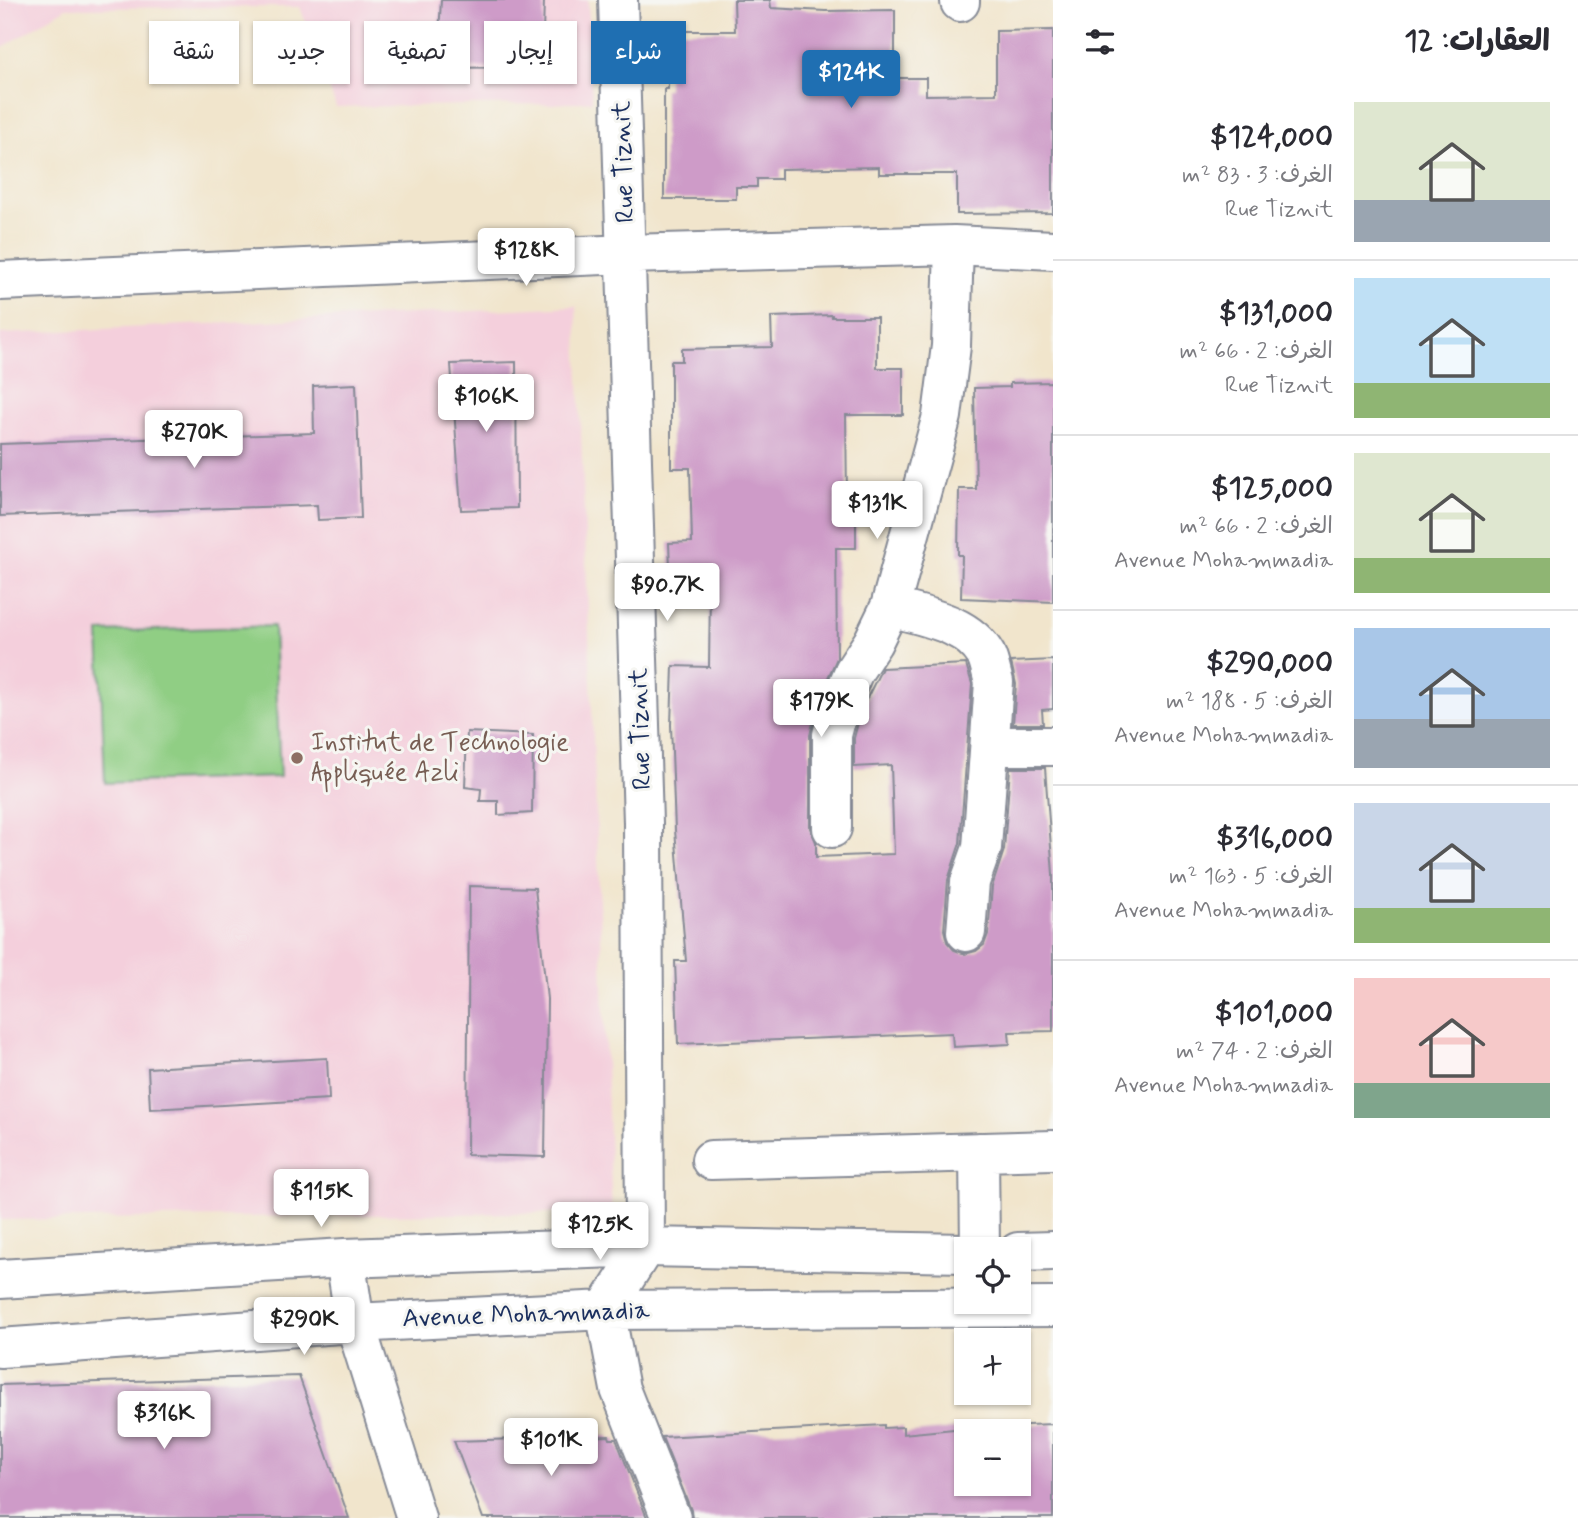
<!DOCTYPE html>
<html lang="ar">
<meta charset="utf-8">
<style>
body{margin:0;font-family:Mynerve,"Playpen Sans Arabic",sans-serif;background:#f2f2f3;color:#2b2b33;direction:rtl;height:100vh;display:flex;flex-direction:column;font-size:26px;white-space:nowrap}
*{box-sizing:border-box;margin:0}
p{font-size:23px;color:#7c7c81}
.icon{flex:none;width:38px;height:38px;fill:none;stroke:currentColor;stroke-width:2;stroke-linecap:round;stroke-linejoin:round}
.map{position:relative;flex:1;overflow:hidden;direction:ltr}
.drawer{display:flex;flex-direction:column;background:#fff;width:525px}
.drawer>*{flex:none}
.banner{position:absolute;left:21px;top:21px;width:665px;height:63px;direction:rtl;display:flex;gap:14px}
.buttons{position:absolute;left:954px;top:1237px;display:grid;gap:14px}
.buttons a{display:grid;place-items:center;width:77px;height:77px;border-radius:0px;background:#fff;box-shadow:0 2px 5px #0004;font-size:35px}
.price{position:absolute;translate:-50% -60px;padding:0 16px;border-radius:7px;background:#fff;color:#222;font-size:23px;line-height:46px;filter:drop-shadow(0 2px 4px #0008)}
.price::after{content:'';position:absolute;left:50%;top:42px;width:21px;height:16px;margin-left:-10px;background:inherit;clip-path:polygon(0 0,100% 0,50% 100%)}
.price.active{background:#1f6fb2;color:#fff}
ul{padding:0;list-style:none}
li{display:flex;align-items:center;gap:21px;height:175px;padding:0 28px}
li+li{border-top:2px solid #e1e1e2}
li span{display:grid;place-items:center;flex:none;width:196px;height:140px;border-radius:0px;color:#555}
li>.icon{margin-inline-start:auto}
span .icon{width:84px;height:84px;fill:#fffc;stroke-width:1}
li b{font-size:30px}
h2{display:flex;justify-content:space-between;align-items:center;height:84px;padding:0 28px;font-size:30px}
.tag{padding:0 24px;border-radius:0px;background:#fff;box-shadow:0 2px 5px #0004;font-size:24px;line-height:63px}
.tag.active{background:#1f6fb2;color:#fff}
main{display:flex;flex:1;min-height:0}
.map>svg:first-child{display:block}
</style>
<main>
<section class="drawer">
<h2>العقارات: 12<svg class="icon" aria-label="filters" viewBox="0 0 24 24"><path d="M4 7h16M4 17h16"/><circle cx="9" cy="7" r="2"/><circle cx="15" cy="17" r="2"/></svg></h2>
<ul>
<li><span style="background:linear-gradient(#dfe7d0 70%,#9aa5b1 0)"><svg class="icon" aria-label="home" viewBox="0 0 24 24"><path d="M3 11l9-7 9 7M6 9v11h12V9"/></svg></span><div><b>$124,000</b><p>الغرف: 3 · 83 m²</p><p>Rue Tiznit</p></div></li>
<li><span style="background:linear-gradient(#bfe0f5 75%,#8fb573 0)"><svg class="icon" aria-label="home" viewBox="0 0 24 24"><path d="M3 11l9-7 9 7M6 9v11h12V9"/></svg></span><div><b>$131,000</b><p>الغرف: 2 · 66 m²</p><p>Rue Tiznit</p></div></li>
<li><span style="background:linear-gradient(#dfe7d0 75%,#8fb573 0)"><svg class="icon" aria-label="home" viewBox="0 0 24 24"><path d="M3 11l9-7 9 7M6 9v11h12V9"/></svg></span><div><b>$125,000</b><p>الغرف: 2 · 66 m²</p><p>Avenue Mohammadia</p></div></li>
<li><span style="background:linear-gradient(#a9c7e8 65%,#9aa5b1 0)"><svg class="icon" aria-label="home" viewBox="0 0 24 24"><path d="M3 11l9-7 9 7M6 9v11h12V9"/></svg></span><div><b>$290,000</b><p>الغرف: 5 · 188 m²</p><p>Avenue Mohammadia</p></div></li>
<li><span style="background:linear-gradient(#c9d6e8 75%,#8fb573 0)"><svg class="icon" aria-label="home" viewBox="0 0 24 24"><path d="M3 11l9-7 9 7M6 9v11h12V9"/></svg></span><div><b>$316,000</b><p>الغرف: 5 · 163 m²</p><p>Avenue Mohammadia</p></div></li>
<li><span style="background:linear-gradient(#f6c9c9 75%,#7fa58c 0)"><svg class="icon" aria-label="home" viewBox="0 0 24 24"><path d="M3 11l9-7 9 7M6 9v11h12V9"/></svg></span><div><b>$101,000</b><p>الغرف: 2 · 74 m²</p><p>Avenue Mohammadia</p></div></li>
</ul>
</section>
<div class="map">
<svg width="1053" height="1518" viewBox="0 0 1053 1518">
<rect width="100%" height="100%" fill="#f6f6f2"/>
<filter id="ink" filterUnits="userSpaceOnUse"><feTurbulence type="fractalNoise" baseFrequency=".0143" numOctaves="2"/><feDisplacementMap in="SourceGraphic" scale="14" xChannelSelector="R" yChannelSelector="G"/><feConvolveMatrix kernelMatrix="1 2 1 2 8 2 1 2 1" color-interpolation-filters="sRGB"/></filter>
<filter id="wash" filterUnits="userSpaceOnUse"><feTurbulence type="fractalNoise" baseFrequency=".00686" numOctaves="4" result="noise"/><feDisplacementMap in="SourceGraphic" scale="28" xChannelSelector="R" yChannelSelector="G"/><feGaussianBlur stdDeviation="1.57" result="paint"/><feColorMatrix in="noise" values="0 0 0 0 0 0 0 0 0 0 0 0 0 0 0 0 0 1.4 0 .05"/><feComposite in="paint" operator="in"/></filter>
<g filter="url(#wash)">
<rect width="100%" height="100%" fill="#f1e5cc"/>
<!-- built -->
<path fill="#f4cfdc" d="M0 0H588L592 101 554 104 336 107 300 7 66 8 0 49Z
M576 306 612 1212 0 1220V334Z"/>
<!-- green -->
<path fill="#90ce84" stroke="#567e71" stroke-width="2" d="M274 626 280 777 105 783 99 632Z"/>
<g id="blocks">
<!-- building -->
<path fill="#ce9bc8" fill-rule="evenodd" d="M441 0H544L542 67 437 68Z
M734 0H770L771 8 825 11 895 10V78H926V95L996 94V31L1053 30V213L957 214V174H879V167L781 169V179H757V187H736V199H664V89H668V31H735Z
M832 315V317H877V368H903V415H846L847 497H856V548H836L837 658 820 695 810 735V828L816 842V857L894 854 891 765 854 767V738L862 708 882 668 966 664 972 684 960 843 948 880 944 930 947 942 954 950 965 954 976 951 984 945 988 934 992 887 1004 850 1010 768H1045L1053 874V1031L1009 1032 1010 1044 953 1047 952 1033 678 1044 675 961H686L675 830 671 725 673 666 709 667 710 590 671 591 669 543 692 542 690 468H671V361H682V349L772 347 771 317Z
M516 362 517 508 461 510 451 364Z
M1053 382V602L961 598 962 555H958L959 489H976L974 388 1010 387V383Z
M356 384 361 518 318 520 317 505 0 516V444L314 433 313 386Z
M1053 660V709L1042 710 1043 724H1013L1016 684 1011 662Z
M467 732 533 735 532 813 498 815V801H480L481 789 465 787Z
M469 886 535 888 547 999 545 1157 467 1155Z
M327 1058 329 1099 150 1109 148 1068Z
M299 1376 349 1518H0V1385Z
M1053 1424V1518H692L691 1510 662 1437 884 1425V1428L903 1427V1434L975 1427ZM966 1432H1018V1484H966Z
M609 1436 610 1439H616L647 1518H483L454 1441Z"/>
</g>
</g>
<g filter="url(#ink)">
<use href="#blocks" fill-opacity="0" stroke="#868a95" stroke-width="2"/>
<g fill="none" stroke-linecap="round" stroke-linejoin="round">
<!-- minor casing -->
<g stroke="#868a95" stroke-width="42">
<path id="minor" d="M618 0 643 823 645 1247
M960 0V2
M0 281 627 254 954 245 1053 250
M890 607C924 617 967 622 986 655 990 663 991 673 994 682L982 848 970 882 966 932
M991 746H1053
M832 828V735L841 701 854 671 873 642 890 607 942 416 951 346 954 245
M979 1152 980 1250
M711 1160 1053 1150
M645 1247 605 1310 620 1389 671 1518
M1018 1252 1053 1251
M345 1258 355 1323 416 1518
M0 1279 345 1258 645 1247 966 1253
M0 1348 355 1323 605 1310 1053 1307"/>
</g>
<!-- minor -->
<use href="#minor" stroke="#fff" stroke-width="38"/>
</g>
</g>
<!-- markers -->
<circle fill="#8d6e63" stroke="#f6f6f2" stroke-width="2.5" cx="297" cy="758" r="7"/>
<g text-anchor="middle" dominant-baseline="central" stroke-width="6" stroke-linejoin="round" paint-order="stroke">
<!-- street labels -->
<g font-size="26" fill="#1b2f5e" stroke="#f6f6f2">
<text transform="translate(624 162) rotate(-92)">Rue Tiznit</text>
<text transform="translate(641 729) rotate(-92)">Rue Tiznit</text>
<text transform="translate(526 1315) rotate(-2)">Avenue Mohammadia</text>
</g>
<!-- education labels -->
<g font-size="26" fill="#785e54" stroke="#f6f6f2" text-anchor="start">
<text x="311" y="743">Institut de Technologie<tspan x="311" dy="30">Appliquée Azli</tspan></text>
</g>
</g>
</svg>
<div class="buttons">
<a><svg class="icon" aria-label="locate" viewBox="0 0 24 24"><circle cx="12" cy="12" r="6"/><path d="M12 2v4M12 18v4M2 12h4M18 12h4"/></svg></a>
<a>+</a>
<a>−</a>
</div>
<b class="price active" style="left:851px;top:110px">$124K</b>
<b class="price" style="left:526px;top:288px">$128K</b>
<b class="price" style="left:486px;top:434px">$106K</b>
<b class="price" style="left:194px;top:470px">$270K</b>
<b class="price" style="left:877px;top:541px">$131K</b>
<b class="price" style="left:667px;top:623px">$90.7K</b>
<b class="price" style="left:821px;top:739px">$179K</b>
<b class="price" style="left:321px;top:1229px">$115K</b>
<b class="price" style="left:600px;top:1262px">$125K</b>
<b class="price" style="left:304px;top:1357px">$290K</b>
<b class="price" style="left:164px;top:1451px">$316K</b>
<b class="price" style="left:551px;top:1478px">$101K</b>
<div class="banner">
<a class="tag active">شراء</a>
<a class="tag">إيجار</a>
<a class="tag">تصفية</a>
<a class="tag">جديد</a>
<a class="tag">شقة</a>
</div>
</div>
</main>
